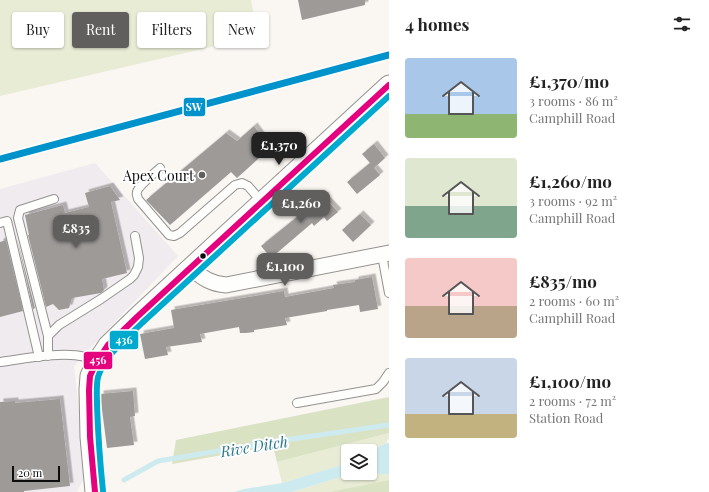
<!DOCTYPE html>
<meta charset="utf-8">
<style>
body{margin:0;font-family:"Playfair Display",serif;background:#f6f6f6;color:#222;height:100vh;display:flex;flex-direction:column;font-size:15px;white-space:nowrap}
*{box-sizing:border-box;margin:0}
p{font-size:13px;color:#767676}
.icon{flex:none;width:22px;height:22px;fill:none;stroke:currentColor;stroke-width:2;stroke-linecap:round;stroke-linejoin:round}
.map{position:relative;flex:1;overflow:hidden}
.side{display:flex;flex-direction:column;background:#fff;width:320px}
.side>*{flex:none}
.top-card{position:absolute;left:12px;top:12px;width:317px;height:36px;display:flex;gap:8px}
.tools{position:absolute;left:341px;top:444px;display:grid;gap:8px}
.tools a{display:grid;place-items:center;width:36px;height:36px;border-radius:4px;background:#fff;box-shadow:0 1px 3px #0004;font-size:20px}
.scale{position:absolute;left:12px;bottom:10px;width:48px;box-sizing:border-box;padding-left:4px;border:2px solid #0d0d0d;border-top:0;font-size:11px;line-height:14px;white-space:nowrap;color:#0d0d0d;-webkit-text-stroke:3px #fff;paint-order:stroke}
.price{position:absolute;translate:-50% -34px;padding:0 9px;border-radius:8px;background:#605f5d;color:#fff;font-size:13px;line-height:26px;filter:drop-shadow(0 1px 2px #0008)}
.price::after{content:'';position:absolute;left:50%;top:24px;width:12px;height:9px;margin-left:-6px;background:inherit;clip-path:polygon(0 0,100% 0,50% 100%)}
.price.active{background:#222;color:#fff}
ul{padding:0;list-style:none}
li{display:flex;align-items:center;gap:12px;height:100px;padding:0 16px}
li span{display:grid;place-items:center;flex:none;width:112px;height:80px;border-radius:4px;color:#555}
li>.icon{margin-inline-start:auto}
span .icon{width:48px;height:48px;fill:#fffc;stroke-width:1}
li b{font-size:17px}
h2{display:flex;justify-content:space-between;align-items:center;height:48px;padding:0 16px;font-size:17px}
.pill{padding:0 14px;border-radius:4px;background:#fff;box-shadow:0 1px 3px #0004;font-size:14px;line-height:36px}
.pill.active{background:#605f5d;color:#fff}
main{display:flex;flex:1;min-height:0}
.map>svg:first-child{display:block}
</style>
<main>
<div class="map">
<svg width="389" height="492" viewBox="0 0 389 492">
<defs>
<filter id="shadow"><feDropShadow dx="3.5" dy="-3.5" stdDeviation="0" flood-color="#0004"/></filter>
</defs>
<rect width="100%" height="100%" fill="#faf6f2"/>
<!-- industrial -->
<path fill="#f0ebee" d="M95 163 178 256 98 340 74 366 86 473 77 492H0V189Z"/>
<!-- green -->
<path fill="#e8ecd5" d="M0 0H251L258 36 0 96Z
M389 433V438L386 443 370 451H348V463L282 483 277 462Z
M370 472 372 473 373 475 377 474H389V480L329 492H292L354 473H370Z"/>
<!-- forest -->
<path fill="#dae2c4" d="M389 397V433L277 462 273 446 172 464 176 440Z
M389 480V492H329Z"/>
<!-- water -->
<path fill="#cdebef" d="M386 443H389V474H377L373 475 372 473 370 472V451Z
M348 463V473H354L292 492H234L244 489 282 483Z"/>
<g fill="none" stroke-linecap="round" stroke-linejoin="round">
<!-- stream -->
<path stroke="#cdebef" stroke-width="5" d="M124 480 158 461 278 441 389 425"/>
</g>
<!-- building -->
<path fill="#9d9a98" filter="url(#shadow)" d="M298 0H365V5L302 20Z
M254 126 270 148 237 178 231 172 170 225 146 200 226 133 237 141Z
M374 144 385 158 374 168 380 175 357 194 347 182 370 163 362 154Z
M110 186 120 200 111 202 127 273 102 279 104 290 101 293 72 298 69 308 59 310 53 304 46 307 28 235H29L25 215 63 205 65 213 89 207 85 193Z
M320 193 338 212 327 221 324 217 314 226 312 223 271 258 261 246 302 213 298 209 308 200 310 202Z
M360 214 371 225 353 242 342 230Z
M17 238 35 308 33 309Z
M6 240 23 311 0 317V242Z
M372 277 378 309 360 312 359 305 327 310V311L285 318 287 325 254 330V332L246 333H240L239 327 200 334 202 342 166 347 168 355 145 359 140 334 174 328 171 310 284 291 285 297 334 288 333 285 355 282V280Z
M133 391 135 416 130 417 134 445 107 448 100 394Z
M60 399 70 486 24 491V492H0V402L15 401V403Z"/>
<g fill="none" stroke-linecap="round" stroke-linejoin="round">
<!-- service casing -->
<g stroke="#949290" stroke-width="10">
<path id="service" d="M160 168C155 173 138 186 137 192 136 195 138 197 138 199L169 235 174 236 180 233 235 185 242 183 248 186 262 202
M0 223 7 221 39 357
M382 255 389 293
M48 336 18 218 20 210 54 199
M48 356V336L59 325 101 299 130 279 134 275 138 267 139 258 135 236
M0 362C24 359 62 351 85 357 89 358 92 360 96 363
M297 403 376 389 383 382 389 373"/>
</g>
<!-- minor casing -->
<g stroke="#949290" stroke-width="17">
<path id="minor" d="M190 268C202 277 210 284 226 285L389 253"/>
</g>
<!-- tertiary casing -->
<g stroke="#949290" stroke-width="21">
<path id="tertiary" d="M95 492 90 437 89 390 90 376 96 363 108 345 137 317 389 85"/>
</g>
<!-- service -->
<use href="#service" stroke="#fefefd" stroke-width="8"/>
<!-- minor -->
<use href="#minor" stroke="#fefefd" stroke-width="15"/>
<!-- tertiary -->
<use href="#tertiary" stroke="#fefefd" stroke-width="19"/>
<!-- bus-1 casing -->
<g stroke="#fff" stroke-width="9">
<path id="bus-1" d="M95 492 90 437 89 390 90 376 96 363 108 345 137 317 389 85"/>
</g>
<!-- bus-2 casing -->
<g stroke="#fff" stroke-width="9">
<path id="bus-2" d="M103 491C100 462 98 434 97 405 97 396 96 386 98 377 105 355 127 338 142 323L389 96"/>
</g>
<!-- bus-1 -->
<use href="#bus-1" stroke="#e5007d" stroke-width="6"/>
<!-- bus-2 -->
<use href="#bus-2" stroke="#00a9ce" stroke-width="6"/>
<!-- rail-1 casing -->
<g stroke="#fff" stroke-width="10">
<path id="rail-1" d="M0 159 389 55"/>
</g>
<!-- rail-1 -->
<use href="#rail-1" stroke="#0092cb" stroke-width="7"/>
</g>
<!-- markers -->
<circle fill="#605f5d" stroke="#fff" stroke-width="1.5" cx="202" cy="175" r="4"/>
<circle fill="#0d0d0d" stroke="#fff" stroke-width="1.5" cx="203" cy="256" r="3.5"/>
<g text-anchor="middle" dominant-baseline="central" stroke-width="4" stroke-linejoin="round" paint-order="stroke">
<!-- poi labels -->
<g font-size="14" fill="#0d0d0d" stroke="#fff" text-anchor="end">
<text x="194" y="175">Apex Court</text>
</g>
<!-- water labels -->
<g font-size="15" font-style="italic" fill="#27778e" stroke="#fff">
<text transform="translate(254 446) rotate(-9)">Rive Ditch</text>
</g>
</g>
<g stroke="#fff" stroke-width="1.5">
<rect x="183" y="97" width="23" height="20" rx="4" fill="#0092cb"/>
<rect x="109" y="330" width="30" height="20" rx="4" fill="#00a9ce"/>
<rect x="83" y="351" width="30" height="19" rx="4" fill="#e5007d"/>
</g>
<g font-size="11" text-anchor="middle" font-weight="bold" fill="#fff">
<text x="194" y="111">SW</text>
<text x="124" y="344">436</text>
<text x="98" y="364">456</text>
</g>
</svg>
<div class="tools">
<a><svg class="icon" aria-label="layers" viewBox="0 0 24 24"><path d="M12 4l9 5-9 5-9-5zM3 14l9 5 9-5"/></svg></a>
</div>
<div class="scale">20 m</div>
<b class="price active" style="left:279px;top:166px">£1,370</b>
<b class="price" style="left:301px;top:224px">£1,260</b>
<b class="price" style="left:76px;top:249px">£835</b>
<b class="price" style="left:285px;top:287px">£1,100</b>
<div class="top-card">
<a class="pill">Buy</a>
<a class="pill active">Rent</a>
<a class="pill">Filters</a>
<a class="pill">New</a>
</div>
</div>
<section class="side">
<h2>4 homes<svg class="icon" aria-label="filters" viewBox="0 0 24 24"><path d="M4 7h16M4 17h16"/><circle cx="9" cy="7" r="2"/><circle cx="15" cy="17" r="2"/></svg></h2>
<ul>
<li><span style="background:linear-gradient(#a9c7e8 70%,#8fb573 0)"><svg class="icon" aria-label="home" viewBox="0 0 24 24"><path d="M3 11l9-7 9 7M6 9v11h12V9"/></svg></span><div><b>£1,370/mo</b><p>3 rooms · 86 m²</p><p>Camphill Road</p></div></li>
<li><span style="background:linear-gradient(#dfe7d0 60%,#7fa58c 0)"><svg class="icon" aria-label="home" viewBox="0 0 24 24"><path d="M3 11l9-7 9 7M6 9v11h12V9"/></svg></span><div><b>£1,260/mo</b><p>3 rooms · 92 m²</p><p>Camphill Road</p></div></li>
<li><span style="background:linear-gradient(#f6c9c9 60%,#b9a48a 0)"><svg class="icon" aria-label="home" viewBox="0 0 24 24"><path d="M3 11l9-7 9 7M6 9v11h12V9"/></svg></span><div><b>£835/mo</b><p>2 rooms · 60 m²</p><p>Camphill Road</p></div></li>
<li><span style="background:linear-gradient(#c9d6e8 70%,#c2b280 0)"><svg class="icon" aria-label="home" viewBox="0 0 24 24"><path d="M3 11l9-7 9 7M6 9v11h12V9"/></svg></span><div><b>£1,100/mo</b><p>2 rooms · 72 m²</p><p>Station Road</p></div></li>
</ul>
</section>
</main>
